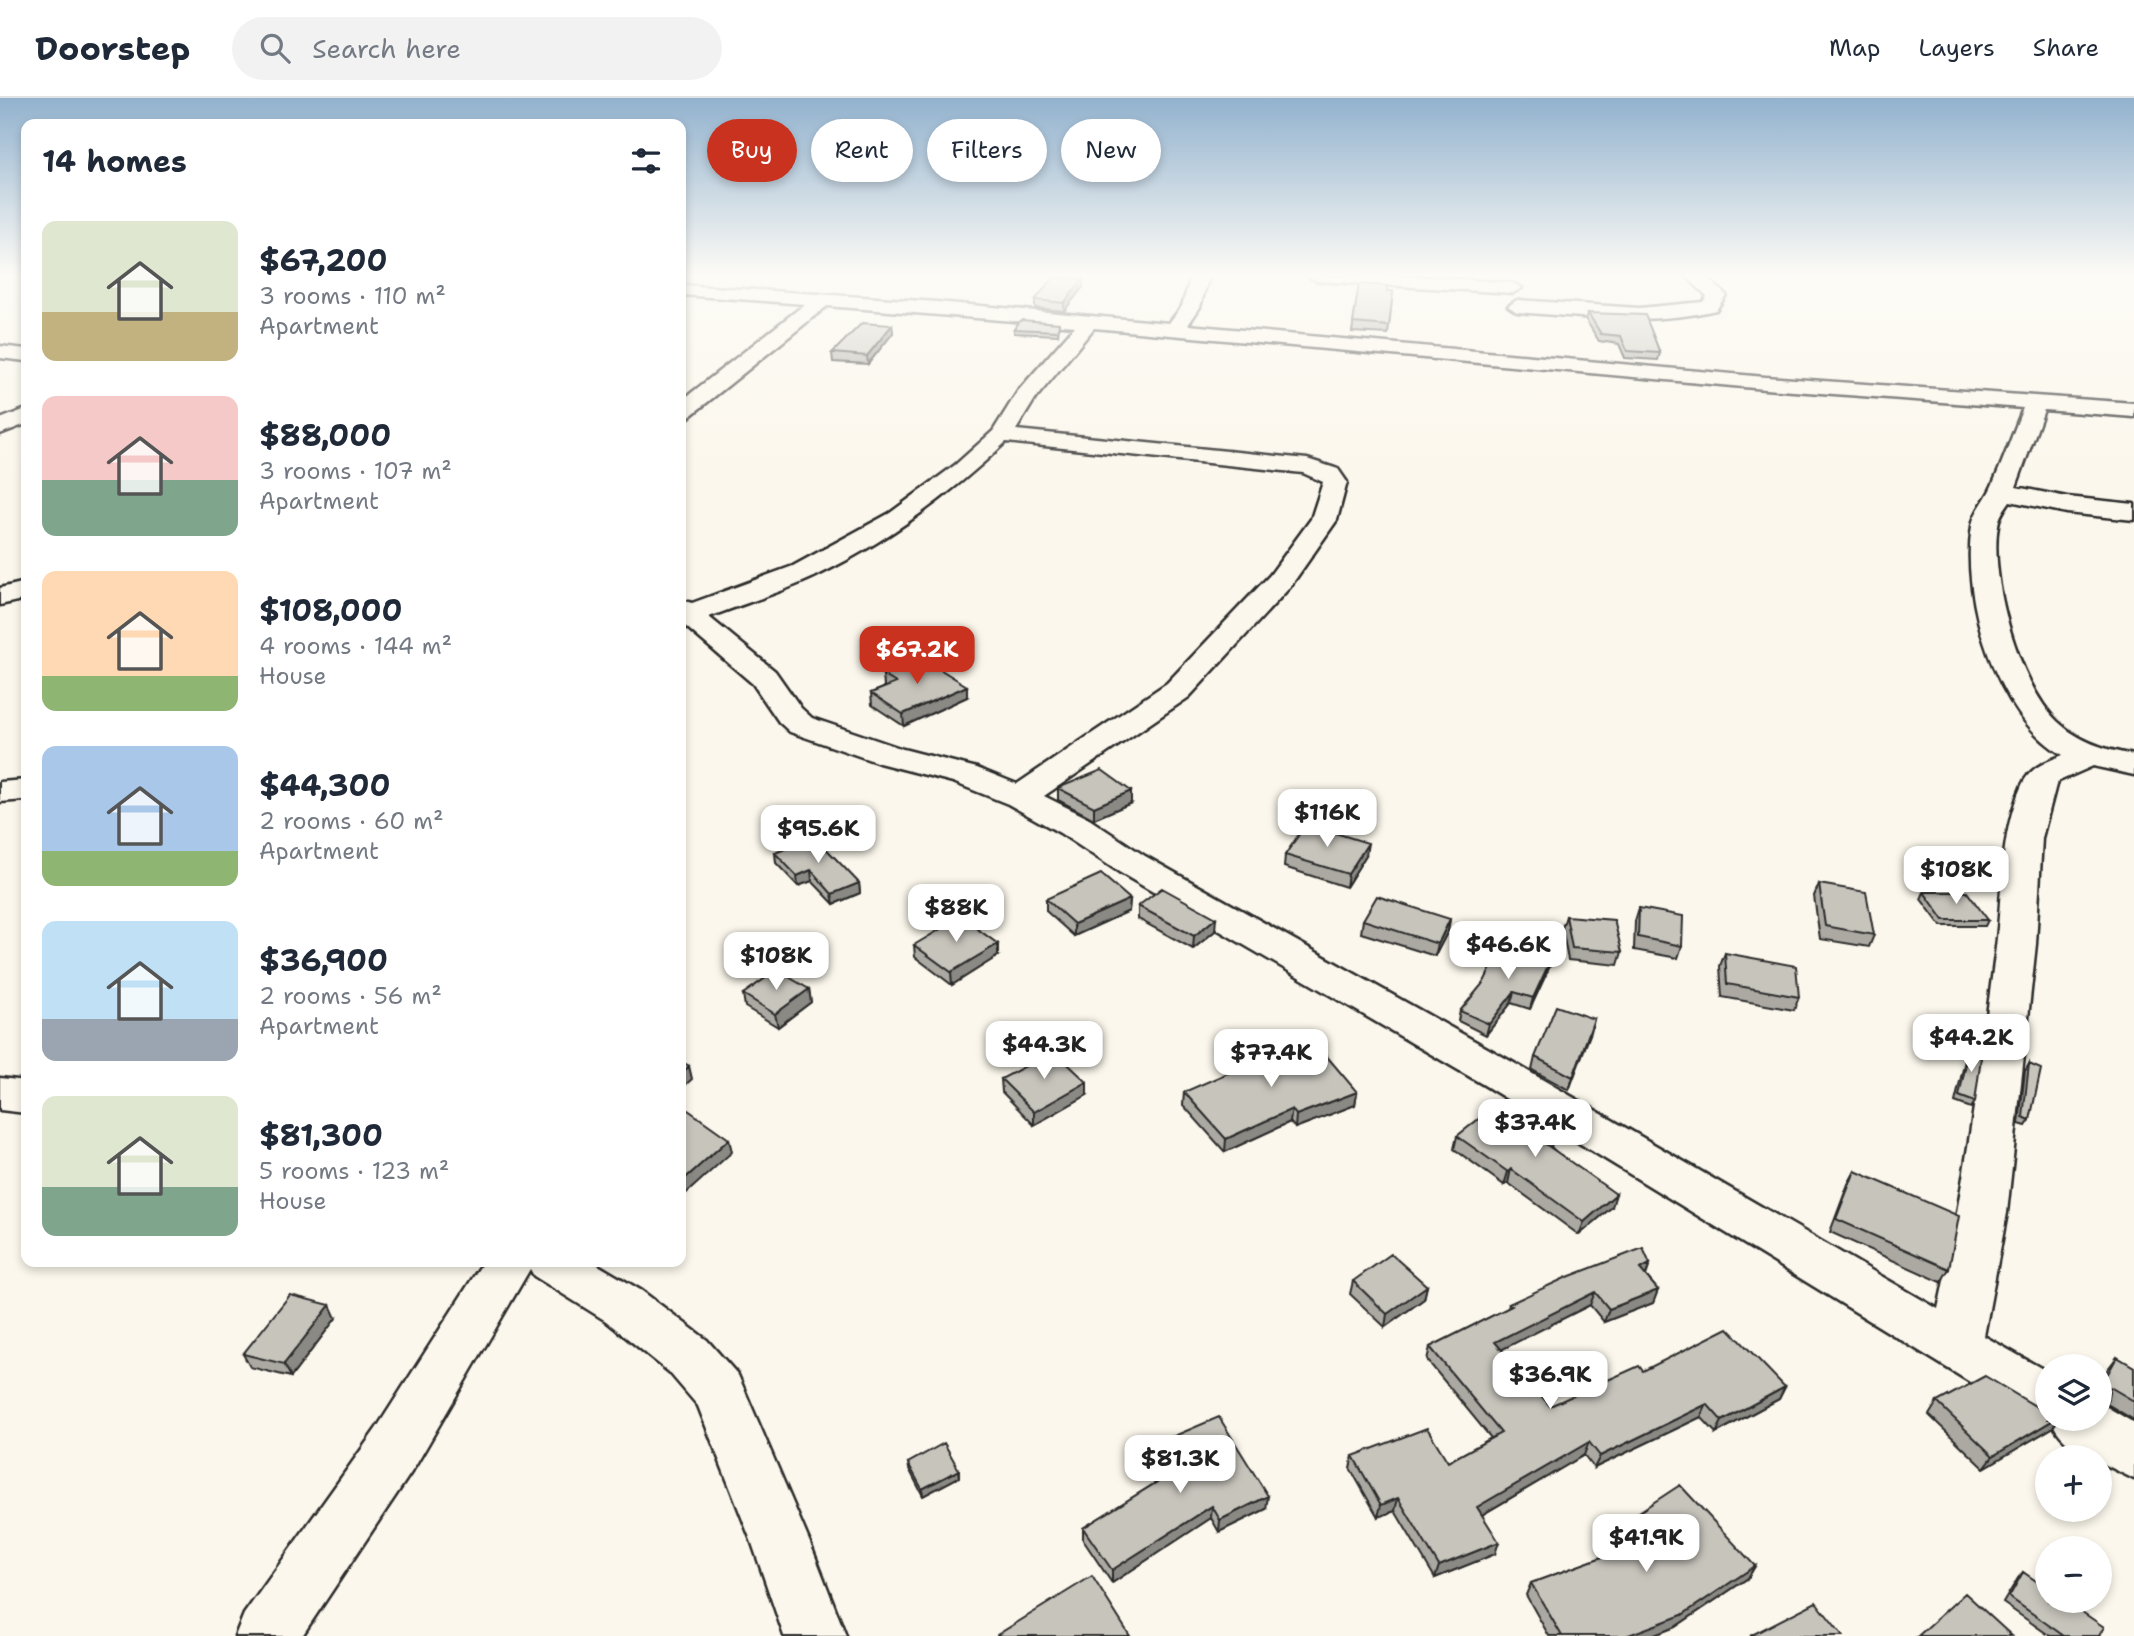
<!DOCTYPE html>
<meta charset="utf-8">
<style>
body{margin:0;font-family:"Shantell Sans",sans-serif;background:#f2f2f3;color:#1f2937;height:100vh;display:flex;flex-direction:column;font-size:26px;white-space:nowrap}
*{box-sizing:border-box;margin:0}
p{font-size:23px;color:#747a83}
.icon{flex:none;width:38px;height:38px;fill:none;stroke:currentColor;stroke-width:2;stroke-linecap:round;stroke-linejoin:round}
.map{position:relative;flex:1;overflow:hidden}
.details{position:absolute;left:21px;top:21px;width:665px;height:1148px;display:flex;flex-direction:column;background:#fff;border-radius:14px;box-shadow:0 4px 10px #0003}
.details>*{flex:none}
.top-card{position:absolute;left:707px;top:21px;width:665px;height:63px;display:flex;gap:14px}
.tools{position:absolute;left:2035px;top:1256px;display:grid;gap:14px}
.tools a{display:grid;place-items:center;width:77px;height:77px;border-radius:50%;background:#fff;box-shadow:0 4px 10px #0003;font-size:35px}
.price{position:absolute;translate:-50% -60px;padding:0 16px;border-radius:14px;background:#fff;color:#222;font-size:23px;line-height:46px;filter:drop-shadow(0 2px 4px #0008)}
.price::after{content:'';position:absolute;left:50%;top:42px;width:21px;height:16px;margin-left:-10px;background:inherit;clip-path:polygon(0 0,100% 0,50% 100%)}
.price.selected{background:#c8321e;color:#fff}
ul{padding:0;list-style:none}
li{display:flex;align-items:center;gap:21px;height:175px;padding:0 21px}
li span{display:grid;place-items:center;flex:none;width:196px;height:140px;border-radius:14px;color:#555}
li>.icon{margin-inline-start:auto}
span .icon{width:84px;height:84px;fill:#fffc;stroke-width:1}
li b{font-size:30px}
h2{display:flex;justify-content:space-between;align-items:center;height:84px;padding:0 21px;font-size:30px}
.tag{padding:0 24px;border-radius:32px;background:#fff;box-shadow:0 4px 10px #0003;font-size:24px;line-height:63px}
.tag.selected{background:#c8321e;color:#fff}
header{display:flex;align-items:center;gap:42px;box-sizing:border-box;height:98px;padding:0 35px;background:#fff;border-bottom:2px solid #e0e1e3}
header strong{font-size:33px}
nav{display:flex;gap:38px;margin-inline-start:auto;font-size:24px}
.search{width:490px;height:63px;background:#f2f2f3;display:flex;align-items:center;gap:18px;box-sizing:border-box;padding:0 24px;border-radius:38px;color:#747a83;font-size:26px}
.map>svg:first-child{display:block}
</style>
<header>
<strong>Doorstep</strong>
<div class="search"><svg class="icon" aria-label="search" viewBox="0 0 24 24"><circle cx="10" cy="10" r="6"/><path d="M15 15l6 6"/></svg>Search here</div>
<nav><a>Map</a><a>Layers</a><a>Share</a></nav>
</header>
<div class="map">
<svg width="2134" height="1538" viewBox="0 0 2134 1538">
<rect width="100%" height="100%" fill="#fbf7ec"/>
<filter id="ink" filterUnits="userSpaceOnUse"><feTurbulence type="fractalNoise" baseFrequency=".0143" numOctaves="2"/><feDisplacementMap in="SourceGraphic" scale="14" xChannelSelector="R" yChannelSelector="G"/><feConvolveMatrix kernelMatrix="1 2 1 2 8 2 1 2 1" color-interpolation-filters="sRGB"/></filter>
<g filter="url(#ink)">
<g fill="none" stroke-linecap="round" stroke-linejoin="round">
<!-- minor casing -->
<g stroke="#2b2b2b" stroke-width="5">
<path id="minor" d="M1191 178H1209L1200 209 1188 227 1765 279 2134 305V319L2044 312 2016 389 2067 399 2134 406V422L2067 415 2010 403C2005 410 1999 418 1998 427 1989 479 2018 585 2057 623 2078 643 2105 652 2134 657V677L2093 668 2059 683 2056 687 2042 740 2036 846 2007 1115 1984 1238 2048 1274V1321H2100V1305L2134 1325V1381L2100 1364V1360C2082 1360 2060 1341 2053 1326L2048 1327 2029 1320 1484 987 1119 774 1060 735 1008 706 953 684 879 665 790 634 779 624 753 586 684 527 681 528V502L692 505 793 468 890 415 955 367 993 333 1018 293 1075 228 827 208 689 319 681 321V303L805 206 681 197V187L937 204 1169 225 1182 208ZM1094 230 1765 291 2023 310C2012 337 2003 364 1991 390 1985 403 1974 414 1972 428 1960 501 1997 620 2063 657 2046 664 2030 669 2022 687 1999 737 2003 796 1996 849 1980 971 1964 1092 1938 1211L1514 965 1145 758 1086 719 1044 698 1189 599 1290 489 1337 422 1347 384 1338 371 1307 361 1016 332 1035 301ZM1006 344 1303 375 1323 384 1311 421 1270 477 1167 585 1017 686 977 670 903 651 812 620 801 610 775 573 709 519C743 506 780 495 814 479 885 445 949 398 1006 344Z
M1308 178H1412L1513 185 1522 190 1513 195 1317 183Z
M1686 178H1706L1726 197 1716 212C1650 228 1584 219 1517 214L1508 208 1517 202 1639 210 1703 204 1707 198Z
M0 248 26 251V263L0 260Z
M26 311V326L0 336V321Z
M26 484V501L0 507V490Z
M26 682V702L0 704V684Z
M0 980 26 983V1015L0 1012Z
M483 1164H593L642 1193 707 1242 738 1277 810 1445 846 1538H784L752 1445 698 1308 669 1274 606 1223 534 1178 530 1171 416 1367 302 1538H235L244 1516 376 1331Z"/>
</g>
<!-- minor -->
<use href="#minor" fill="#fbf7ec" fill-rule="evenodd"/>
</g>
<!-- wall -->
<path fill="#aba9a2" stroke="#2b2b2b" stroke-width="2" d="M1083 181V189L1064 213 1035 210V202Z
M1359 186 1387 193H1393L1388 236 1352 234Z
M1588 215 1660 255 1658 262 1625 260 1619 246 1599 243 1586 222Z
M892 227 893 235 868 266 833 264 832 255Z
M1059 229 1058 237 1014 235V231Z
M883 577 967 599 904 628 872 607 871 595 886 589 884 588Z
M1058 690 1131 705 1094 721 1058 702Z
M775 755 859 785 860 795 834 806 812 783 798 788 776 765Z
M1285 757H1366L1346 789 1284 769Z
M1819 786 1874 837 1869 849 1820 841 1814 798Z
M1924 794 1988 822 1985 828H1941L1921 801Z
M1046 801H1130L1129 813 1074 838 1046 813Z
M1138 808 1215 833 1193 851 1138 821Z
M1639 810 1682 848 1678 860 1634 852 1635 823Z
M1566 818 1622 854 1618 867 1568 862 1562 830Z
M1450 821 1448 833 1435 858 1361 835 1363 822Z
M914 847 998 858 952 887 915 859Z
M1725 855 1799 899 1794 912 1722 899 1720 868Z
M1552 859 1549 870 1530 911 1511 905 1486 937 1458 923 1460 913Z
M809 891 811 904 778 929 745 909 743 896Z
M1594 921 1569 992 1532 972 1535 959Z
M1970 947 1975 1004 1971 1010 1955 1004 1967 954Z
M2029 966 2030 1022 2026 1028 2019 1026 2025 973Z
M1001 981 1087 997 1034 1027 1002 994Z
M1184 994H1357L1355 1007 1295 1030 1290 1024 1225 1054 1183 1007Z
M1457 1038 1551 1049 1612 1109 1579 1137 1508 1085 1504 1087 1454 1051Z
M1855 1073 1949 1171 1941 1184 1830 1134 1848 1086Z
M1650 1166 1646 1178 1658 1192 1653 1205 1604 1224 1590 1207 1501 1251 1550 1308 1643 1273 1785 1289 1779 1301 1716 1335 1701 1319 1594 1370 1584 1357 1482 1417 1495 1456 1435 1480 1395 1413 1378 1419 1350 1370 1353 1358 1448 1364 1491 1340 1427 1262 1430 1249 1508 1210 1509 1206Z
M1353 1183 1427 1188 1424 1201 1385 1229 1350 1196Z
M336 1220 291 1279 250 1269 243 1256Z
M2117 1259 2134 1269V1322L2107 1306 2100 1315V1285L2107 1272Z
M1937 1304 2048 1321H2059L2052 1330 1984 1370 1929 1317Z
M1172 1339 1266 1411 1219 1434 1211 1420 1112 1485 1083 1442V1430L1181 1369 1171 1352Z
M908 1365 959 1372V1379L923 1398 909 1371Z
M1627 1422 1755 1468 1748 1480 1675 1529 1652 1538H1549L1526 1497 1531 1485 1633 1448 1621 1434Z
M2023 1474 2099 1538H2050L2003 1505 2018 1480Z"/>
<!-- shaded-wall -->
<path fill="#8b8984" stroke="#2b2b2b" stroke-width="2" d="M1083 181V189L1064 213V205Z
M892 227 893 235 868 266 867 258Z
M967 588V599L904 628 903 616Z
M1131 693V705L1094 721V709Z
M1368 745 1366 757 1346 789 1348 776Z
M811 772 812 783 798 788 797 778Z
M859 785 860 795 834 806 832 796Z
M1130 801 1129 813 1074 838V826Z
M1216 820 1215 833 1193 851 1194 838Z
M1450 821 1448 833 1435 858 1438 846Z
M998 846V858L952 887 951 874Z
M1552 859 1549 870 1530 911 1533 900Z
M809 891 811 904 778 929 775 916Z
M1514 894 1511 905 1486 937 1489 926Z
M1594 921 1591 934 1569 992 1573 979Z
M689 968 692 981 681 991V976Z
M1087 984V997L1034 1027V1014Z
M1357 994 1355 1007 1295 1030 1296 1017Z
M1292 1011 1290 1024 1225 1054 1226 1041Z
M1555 1036 1551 1049 1540 1058 1544 1045Z
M729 1041 732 1054 681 1100V1084Z
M1511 1071 1508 1085 1504 1087 1508 1074Z
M1616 1096 1612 1109 1579 1137 1584 1124Z
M1650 1166 1645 1179 1640 1171Z
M1427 1188 1424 1201 1385 1229 1387 1216Z
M1658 1192 1653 1205 1604 1224 1609 1211Z
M1595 1194 1590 1207 1491 1257 1495 1244Z
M330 1207 336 1220 291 1279 284 1266Z
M1785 1289 1779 1301 1716 1335 1722 1323Z
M1707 1306 1701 1319 1594 1370 1600 1358Z
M2055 1321H2059L2052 1330 1984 1370 1993 1358Z
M1589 1344 1584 1357 1473 1422 1477 1409Z
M959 1372V1379L923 1398 922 1391Z
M1268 1398 1266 1411 1219 1434 1220 1422Z
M1398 1400 1395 1413 1378 1419 1381 1407Z
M1212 1408 1211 1420 1112 1485V1472Z
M1499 1444 1495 1456 1435 1480 1439 1468Z
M1755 1468 1748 1480 1675 1529 1652 1538H1626Z"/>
<!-- building -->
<path fill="#c7c4bc" stroke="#2b2b2b" stroke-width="2" d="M1054 179 1083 181 1064 205 1035 202Z
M1359 186 1387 188V193H1393L1389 228 1353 225Z
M1588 215 1645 217 1660 255 1627 253 1621 238 1601 236Z
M1021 222 1059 225 1058 233 1014 231Z
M862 225 892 227 867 258 832 255Z
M922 560 967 588 903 616 871 595 896 585 883 577Z
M1102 672 1131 693 1094 709 1058 690Z
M1306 726 1368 745 1348 776 1285 757Z
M815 739 859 785 832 796 811 772 797 778 775 755Z
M1101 776 1130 801 1074 826 1046 801Z
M1819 786 1866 794 1874 837 1825 828Z
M1162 790 1216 820 1194 838 1138 808Z
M1924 794H1967L1988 822H1944Z
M1377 798 1450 821 1438 846 1363 822Z
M1639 810 1683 818 1682 848 1638 839Z
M1566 818 1614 822 1622 854 1572 850Z
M961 819 998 846 951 874 914 847Z
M1504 844 1552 859 1533 900 1514 894 1489 926 1460 913 1484 884Z
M1725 855 1796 868 1799 899 1727 886Z
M777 872 809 891 775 916 743 896Z
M1556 908 1594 921 1573 979 1535 959Z
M1313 942 1357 994 1296 1017 1292 1011 1226 1041 1184 994 1253 964Z
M1970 947 1982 952 1975 1004 1959 998Z
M1054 953 1087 984 1034 1014 1001 981Z
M681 963 689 968 681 976Z
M2029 966 2041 971 2030 1022 2023 1019Z
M1504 1001 1555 1036 1544 1045 1616 1096 1584 1124 1511 1071 1508 1074 1457 1038Z
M681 1007 729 1041 681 1084Z
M1855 1073 1959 1118 1949 1171 1836 1121Z
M1643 1150 1650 1166 1640 1171 1658 1192 1609 1211 1595 1194 1495 1244 1550 1308 1639 1268 1643 1273 1728 1230 1785 1289 1722 1323 1707 1306 1600 1358 1589 1344 1477 1409 1499 1444 1439 1468 1398 1400 1381 1407 1353 1358 1427 1330 1448 1364 1501 1335 1430 1249 1512 1208 1509 1206 1565 1180Z
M1391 1156 1427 1188 1387 1216 1353 1183Z
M290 1197 330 1207 284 1266 243 1256Z
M2117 1259 2134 1269V1303L2110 1289 2107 1305 2100 1303V1290Z
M1985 1278 2037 1309 2048 1313V1321H2055L1993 1358 1937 1304Z
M1219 1319 1268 1398 1220 1422 1212 1408 1112 1472 1083 1430 1188 1365 1172 1339Z
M944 1345 959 1372 922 1391 908 1365Z
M1680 1387 1755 1468 1682 1517 1626 1538H1562L1531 1485 1646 1443 1627 1422Z
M2023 1474 2048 1491V1503H2066L2104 1529 2099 1538H2064L2009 1499Z
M1092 1478 1130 1538H997V1537Z
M1965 1495 2012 1538H1918Z
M1816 1504 1843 1538H1750Z"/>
</g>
<!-- sky -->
<linearGradient id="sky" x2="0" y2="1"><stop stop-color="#92b2ce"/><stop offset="0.45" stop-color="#fdfbf6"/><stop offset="1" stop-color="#fdfbf6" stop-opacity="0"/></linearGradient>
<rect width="2134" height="394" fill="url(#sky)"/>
</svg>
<div class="tools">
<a><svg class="icon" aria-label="layers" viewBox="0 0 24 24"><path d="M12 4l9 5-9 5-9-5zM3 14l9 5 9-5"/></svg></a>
<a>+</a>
<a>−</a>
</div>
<b class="price selected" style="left:917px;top:588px">$67.2K</b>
<b class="price" style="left:1327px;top:751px">$116K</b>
<b class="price" style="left:818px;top:767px">$95.6K</b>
<b class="price" style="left:1956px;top:808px">$108K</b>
<b class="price" style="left:956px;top:846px">$88K</b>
<b class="price" style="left:1508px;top:883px">$46.6K</b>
<b class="price" style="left:776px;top:894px">$108K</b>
<b class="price" style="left:1971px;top:976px">$44.2K</b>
<b class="price" style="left:1044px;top:983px">$44.3K</b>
<b class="price" style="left:1271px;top:991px">$77.4K</b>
<b class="price" style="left:1535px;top:1061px">$37.4K</b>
<b class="price" style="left:1550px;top:1313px">$36.9K</b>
<b class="price" style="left:1180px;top:1397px">$81.3K</b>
<b class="price" style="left:1646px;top:1476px">$41.9K</b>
<div class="top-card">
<a class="tag selected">Buy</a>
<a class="tag">Rent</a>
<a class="tag">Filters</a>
<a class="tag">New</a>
</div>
<section class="details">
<h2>14 homes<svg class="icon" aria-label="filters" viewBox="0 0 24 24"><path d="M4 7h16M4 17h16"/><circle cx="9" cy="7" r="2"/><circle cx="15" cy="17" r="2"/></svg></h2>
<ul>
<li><span style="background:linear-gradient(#dfe7d0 65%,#c2b280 0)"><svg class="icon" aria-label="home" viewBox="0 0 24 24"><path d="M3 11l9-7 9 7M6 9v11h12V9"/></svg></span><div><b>$67,200</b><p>3 rooms · 110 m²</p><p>Apartment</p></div></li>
<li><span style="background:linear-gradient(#f6c9c9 60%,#7fa58c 0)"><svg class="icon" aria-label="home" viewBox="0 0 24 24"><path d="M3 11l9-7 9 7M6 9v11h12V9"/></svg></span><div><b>$88,000</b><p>3 rooms · 107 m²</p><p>Apartment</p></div></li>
<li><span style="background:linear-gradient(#ffd9b3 75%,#8fb573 0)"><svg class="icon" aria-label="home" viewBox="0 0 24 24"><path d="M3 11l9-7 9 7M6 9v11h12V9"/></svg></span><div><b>$108,000</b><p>4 rooms · 144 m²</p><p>House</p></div></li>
<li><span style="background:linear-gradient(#a9c7e8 75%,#8fb573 0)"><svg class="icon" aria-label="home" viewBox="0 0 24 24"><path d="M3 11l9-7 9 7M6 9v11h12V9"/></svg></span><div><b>$44,300</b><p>2 rooms · 60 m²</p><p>Apartment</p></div></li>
<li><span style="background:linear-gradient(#bfe0f5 70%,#9aa5b1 0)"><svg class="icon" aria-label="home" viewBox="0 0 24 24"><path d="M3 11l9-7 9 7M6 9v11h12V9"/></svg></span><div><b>$36,900</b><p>2 rooms · 56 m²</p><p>Apartment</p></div></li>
<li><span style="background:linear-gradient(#dfe7d0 65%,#7fa58c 0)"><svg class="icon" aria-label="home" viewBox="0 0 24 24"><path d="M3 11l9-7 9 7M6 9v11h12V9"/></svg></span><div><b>$81,300</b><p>5 rooms · 123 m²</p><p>House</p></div></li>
</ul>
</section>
</div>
